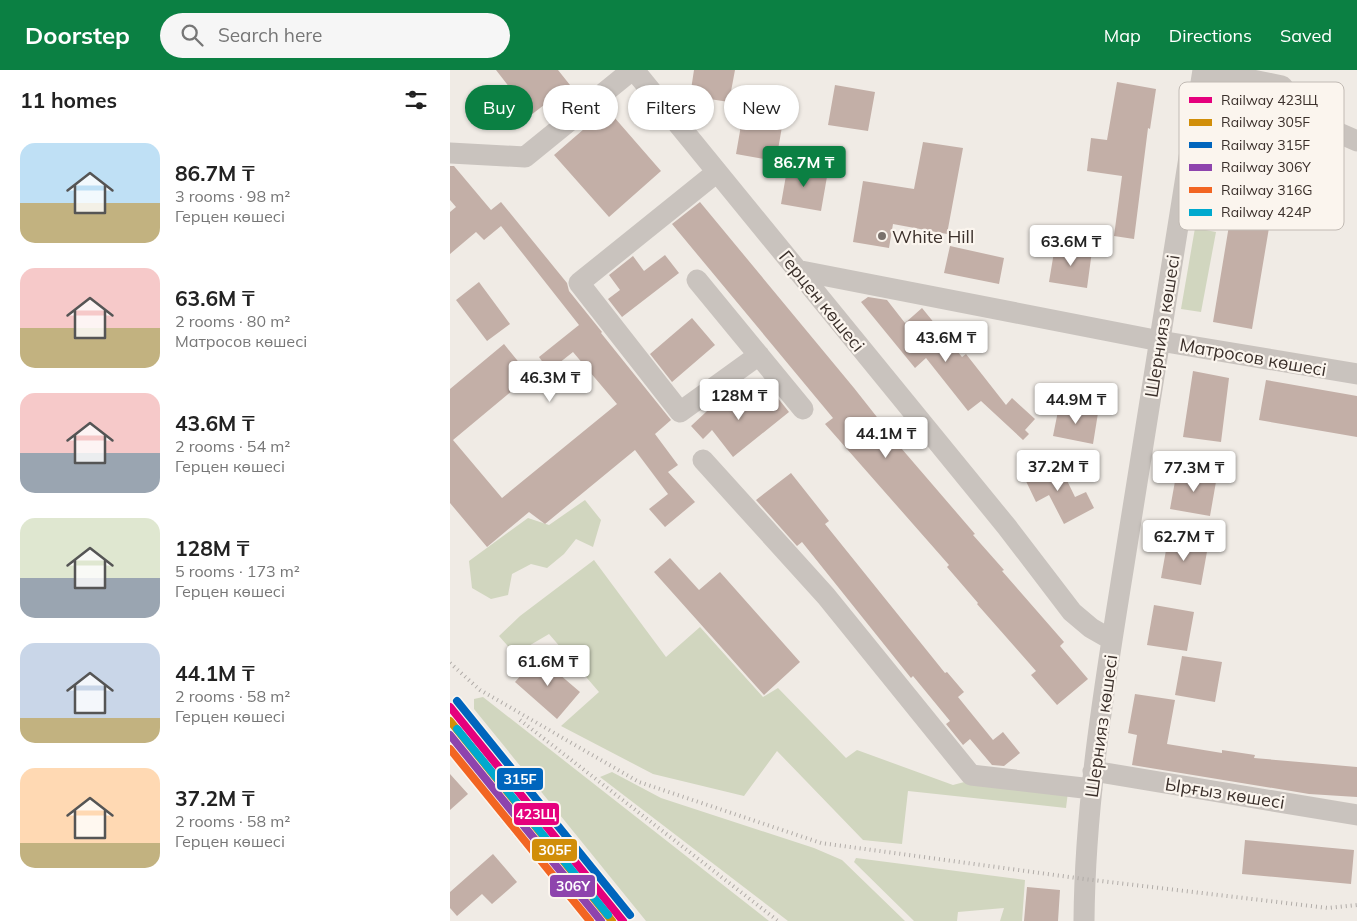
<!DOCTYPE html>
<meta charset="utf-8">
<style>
body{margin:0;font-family:Mulish,sans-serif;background:#f6f6f6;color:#222;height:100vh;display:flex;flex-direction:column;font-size:19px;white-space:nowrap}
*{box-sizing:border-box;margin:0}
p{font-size:16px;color:#767676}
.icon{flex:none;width:28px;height:28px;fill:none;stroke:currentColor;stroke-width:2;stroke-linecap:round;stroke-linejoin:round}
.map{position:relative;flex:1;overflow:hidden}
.drawer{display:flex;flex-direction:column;background:#fff;width:450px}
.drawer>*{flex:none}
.guide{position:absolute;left:15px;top:15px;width:475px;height:45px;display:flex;gap:10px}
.price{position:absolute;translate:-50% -42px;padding:0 11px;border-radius:5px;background:#fff;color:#222;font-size:16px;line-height:32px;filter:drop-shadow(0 1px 2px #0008)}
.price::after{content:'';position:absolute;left:50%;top:30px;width:15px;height:11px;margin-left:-8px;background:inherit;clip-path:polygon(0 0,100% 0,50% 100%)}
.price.on{background:#0b8043;color:#fff}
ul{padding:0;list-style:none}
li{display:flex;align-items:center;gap:15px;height:125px;padding:0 20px}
li span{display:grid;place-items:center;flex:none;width:140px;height:100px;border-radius:15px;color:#555}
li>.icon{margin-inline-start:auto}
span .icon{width:60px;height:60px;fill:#fffc;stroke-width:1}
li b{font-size:21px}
h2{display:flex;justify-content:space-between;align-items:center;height:60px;padding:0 20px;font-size:21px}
.pill{padding:0 18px;border-radius:22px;background:#fff;box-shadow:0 1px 4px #0004;font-size:18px;line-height:45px}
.pill.on{background:#0b8043;color:#fff}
header{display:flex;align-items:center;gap:30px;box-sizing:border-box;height:70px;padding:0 25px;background:#0b8043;color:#fff}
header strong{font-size:24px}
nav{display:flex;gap:28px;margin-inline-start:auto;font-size:18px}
.search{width:350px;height:45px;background:#f6f6f6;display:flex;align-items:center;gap:12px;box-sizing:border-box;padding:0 18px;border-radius:28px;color:#767676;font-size:19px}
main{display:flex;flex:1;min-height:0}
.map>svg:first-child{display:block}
</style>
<header>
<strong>Doorstep</strong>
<div class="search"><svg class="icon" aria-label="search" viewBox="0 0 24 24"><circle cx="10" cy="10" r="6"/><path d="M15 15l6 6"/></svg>Search here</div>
<nav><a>Map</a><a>Directions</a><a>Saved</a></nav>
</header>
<main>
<section class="drawer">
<h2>11 homes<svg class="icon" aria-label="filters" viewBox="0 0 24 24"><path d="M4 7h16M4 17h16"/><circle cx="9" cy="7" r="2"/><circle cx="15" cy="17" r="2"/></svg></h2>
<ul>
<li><span style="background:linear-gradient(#bfe0f5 60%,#c2b280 0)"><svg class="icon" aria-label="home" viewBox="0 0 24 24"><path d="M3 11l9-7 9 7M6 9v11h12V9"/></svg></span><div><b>86.7M ₸</b><p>3 rooms · 98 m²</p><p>Герцен көшесі</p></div></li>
<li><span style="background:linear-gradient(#f6c9c9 60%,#c2b280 0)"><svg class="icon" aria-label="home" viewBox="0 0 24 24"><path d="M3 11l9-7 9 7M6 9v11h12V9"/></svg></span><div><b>63.6M ₸</b><p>2 rooms · 80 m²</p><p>Матросов көшесі</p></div></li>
<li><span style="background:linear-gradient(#f6c9c9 60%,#9aa5b1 0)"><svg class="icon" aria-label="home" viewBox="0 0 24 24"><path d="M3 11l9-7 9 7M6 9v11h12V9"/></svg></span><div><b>43.6M ₸</b><p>2 rooms · 54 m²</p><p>Герцен көшесі</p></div></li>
<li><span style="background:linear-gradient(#dfe7d0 60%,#9aa5b1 0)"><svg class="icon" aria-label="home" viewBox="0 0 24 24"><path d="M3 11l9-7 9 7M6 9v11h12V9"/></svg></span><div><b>128M ₸</b><p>5 rooms · 173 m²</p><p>Герцен көшесі</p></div></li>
<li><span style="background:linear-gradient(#c9d6e8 75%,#c2b280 0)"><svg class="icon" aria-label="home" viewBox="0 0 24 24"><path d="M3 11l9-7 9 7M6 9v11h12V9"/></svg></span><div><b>44.1M ₸</b><p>2 rooms · 58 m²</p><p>Герцен көшесі</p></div></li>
<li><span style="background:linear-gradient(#ffd9b3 75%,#c2b280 0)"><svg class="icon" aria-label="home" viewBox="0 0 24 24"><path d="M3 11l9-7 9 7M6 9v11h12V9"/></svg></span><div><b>37.2M ₸</b><p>2 rooms · 58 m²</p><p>Герцен көшесі</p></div></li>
</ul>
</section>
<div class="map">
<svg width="907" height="851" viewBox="0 0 907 851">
<rect width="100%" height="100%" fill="#f0ebe5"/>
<!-- green -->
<path fill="#d1d6bf" d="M745 158 766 162 751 242 731 239Z
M135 430 151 450 143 477 126 469 114 484 97 498 81 494 62 504 58 525 41 529 22 518 19 491 78 448 99 455Z
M144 490 216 587 250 557 313 627 328 618 396 688 407 680 503 715 518 711 618 722 616 738 458 721 452 774 413 770 327 681 294 726 203 704 111 656 149 622 99 564 65 584 49 566 70 546Z
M33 627 319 851H196L24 639V629Z
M162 702 211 728 364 778 392 790 455 851H338L150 707Z
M406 788 575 810 572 851H550L554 838 508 842 507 851H464L404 792Z"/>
<!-- building -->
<path fill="#c3afa7" d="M46 0H108L120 15 81 45Z
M244 0H285L279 32 240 26Z
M667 12 706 19 700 59 698 58 684 169 664 166 672 106 637 101 641 68 657 70Z
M385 15 425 22 418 61 378 55Z
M800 29 830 34 838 45 802 259 763 252Z
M157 39 211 101 159 147 104 85Z
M293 44 333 51 326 91 286 84Z
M473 72 513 78 497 164 443 154 439 178 403 172 413 111 464 119Z
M338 94 378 101 371 141 331 134Z
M0 96H4L41 140 51 132 117 213 119 221 152 262 151 263 221 350 205 364 228 395 218 402 245 432 215 457 199 439 218 424 185 380 95 454 79 442 37 477 0 433V319L54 274 80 306 3 370 52 428 167 334 123 282 99 301 89 287 129 255 51 156 34 170 26 162 0 184V142L6 137 0 130Z
M250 132 404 318 434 356 433 357 525 464 523 465 554 500 552 501 614 572 610 576 638 609 607 635 581 605 586 601 527 534 528 533 497 497 499 495 375 354 383 348 222 154Z
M500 176 554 188 549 214 494 203Z
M605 176 642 181 637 218 599 212Z
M215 185 229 203 172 247 158 229 170 220 159 205 183 186 194 201Z
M29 212 60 254 37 271 6 230Z
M418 227 437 230 455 253 472 238 512 287 516 284 556 335 562 328 585 349 575 360 579 364 573 370 531 331 518 341 476 288 465 298 411 232Z
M242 248 265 275 222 312 200 284Z
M743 301 779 308 771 372 733 367Z
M816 310 907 326V367L809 350Z
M286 317 309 341 327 327 339 342 283 387 262 360 253 369 241 356 271 328Z
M609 336 648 343 643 374 603 366Z
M607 390 625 427 636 422 644 438 614 454 599 425 586 432 574 407Z
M727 400 767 406 760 446 720 439Z
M341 403 379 451 375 454 495 603 497 602 514 622 508 627 543 670 553 662 570 683 554 696 542 695 520 669 513 675 496 654 500 651 463 606 461 608 352 472 347 476 306 430Z
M718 469 758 476 751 515 711 508Z
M220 488 249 520 270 502 350 592 314 625 204 502Z
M704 535 744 542 737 581 697 575Z
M88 586 130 622 107 649 65 612Z
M732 586 772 592 765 632 725 625Z
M685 624 725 630 717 674 772 683V680L805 685 804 688 907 697V727L859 724 682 695 687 665 678 663Z
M0 704 18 724 0 740Z
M795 770 904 780 901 814 792 804Z
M43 784 67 812 42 834 32 824 7 846 0 838V822Z
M577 817 610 820 608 851H574Z"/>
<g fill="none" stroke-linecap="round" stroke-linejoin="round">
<!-- minor -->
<path stroke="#c9c3be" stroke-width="21" d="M184 0 557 457 622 542 641 558 662 570
M753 0 832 16 857 49 907 71
M0 83 75 87 182 0
M267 102 129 213 230 342 309 285
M346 200 710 271 907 304
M247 210 353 339
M253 390 376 526 521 705 642 719
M643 701 907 745
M634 851C635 723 658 596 678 469 703 313 728 156 753 0"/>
<!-- rail -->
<path stroke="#b1aca8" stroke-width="4" stroke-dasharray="1 4" stroke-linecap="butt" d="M0 593 30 620 189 712 371 773 634 809 878 838 907 835
M70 650 328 851
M0 679 51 747 136 851"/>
<!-- rail-1 casing -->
<g stroke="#fbf5ee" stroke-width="11">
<path id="rail-1" d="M0 637 173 851"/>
</g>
<!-- rail-2 casing -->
<g stroke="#fbf5ee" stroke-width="11">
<path id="rail-2" d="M0 651 162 851"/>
</g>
<!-- rail-3 casing -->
<g stroke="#fbf5ee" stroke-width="11">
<path id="rail-3" d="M7 631 180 845"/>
</g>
<!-- rail-4 casing -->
<g stroke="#fbf5ee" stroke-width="11">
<path id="rail-4" d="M0 665 151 851"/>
</g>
<!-- rail-5 casing -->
<g stroke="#fbf5ee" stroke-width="11">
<path id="rail-5" d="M0 679 140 851"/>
</g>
<!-- rail-6 casing -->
<g stroke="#fbf5ee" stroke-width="11">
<path id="rail-6" d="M7 659 158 845"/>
</g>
<!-- rail-1 -->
<use href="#rail-1" stroke="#e5007d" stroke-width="8"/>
<!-- rail-2 -->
<use href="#rail-2" stroke="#d18e09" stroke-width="8"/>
<!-- rail-3 -->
<use href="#rail-3" stroke="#0065bd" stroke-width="8"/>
<!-- rail-4 -->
<use href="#rail-4" stroke="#8e44ad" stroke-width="8"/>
<!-- rail-5 -->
<use href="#rail-5" stroke="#f26522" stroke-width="8"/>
<!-- rail-6 -->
<use href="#rail-6" stroke="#00a9ce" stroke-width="8"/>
</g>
<!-- markers -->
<circle fill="#7a716c" stroke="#fbf5ee" stroke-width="2" cx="432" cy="166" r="5"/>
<g text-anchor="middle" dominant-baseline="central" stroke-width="4.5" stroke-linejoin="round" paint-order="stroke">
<!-- poi labels -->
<g font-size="18" fill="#3b302b" stroke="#fbf5ee" text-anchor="start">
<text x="442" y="166">White Hill</text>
</g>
<!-- street labels -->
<g font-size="18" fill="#3b302b" stroke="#fbf5ee">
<text transform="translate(372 231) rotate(51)">Герцен көшесі</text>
<text transform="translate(712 256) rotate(-81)">Шернияз көшесі</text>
<text transform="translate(803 287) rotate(10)">Матросов көшесі</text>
<text transform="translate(651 656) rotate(-82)">Шернияз көшесі</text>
<text transform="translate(775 723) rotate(9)">Ырғыз көшесі</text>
</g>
</g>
<!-- legend -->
<rect x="729" y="12" width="165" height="148" rx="8" fill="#fbf5ee" stroke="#c1bab4" stroke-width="1"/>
<rect x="739" y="27" width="23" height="6" fill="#e5007d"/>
<rect x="739" y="49" width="23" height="7" fill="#d18e09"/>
<rect x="739" y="72" width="23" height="6" fill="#0065bd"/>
<rect x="739" y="94" width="23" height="7" fill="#8e44ad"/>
<rect x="739" y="117" width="23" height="6" fill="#f26522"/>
<rect x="739" y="139" width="23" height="7" fill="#00a9ce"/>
<g font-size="14" fill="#3b302b">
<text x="771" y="35">Railway 423Щ</text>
<text x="771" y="57">Railway 305F</text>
<text x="771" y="80">Railway 315F</text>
<text x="771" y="102">Railway 306Y</text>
<text x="771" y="125">Railway 316G</text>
<text x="771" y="147">Railway 424Р</text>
</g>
<g stroke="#fbf5ee" stroke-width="2">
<rect x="46" y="697" width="48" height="24" rx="5" fill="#0065bd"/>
<rect x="63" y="732" width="47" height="24" rx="5" fill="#e5007d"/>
<rect x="81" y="768" width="47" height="24" rx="5" fill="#d18e09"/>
<rect x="99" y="804" width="47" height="24" rx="5" fill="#8e44ad"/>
</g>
<g font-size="14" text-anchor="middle" font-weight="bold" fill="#fff">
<text x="70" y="714">315F</text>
<text x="86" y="749">423Щ</text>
<text x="105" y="785">305F</text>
<text x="123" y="821">306Y</text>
</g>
</svg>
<b class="price on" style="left:354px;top:118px">86.7M ₸</b>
<b class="price" style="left:621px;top:197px">63.6M ₸</b>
<b class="price" style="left:496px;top:293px">43.6M ₸</b>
<b class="price" style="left:100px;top:333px">46.3M ₸</b>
<b class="price" style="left:289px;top:351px">128M ₸</b>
<b class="price" style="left:626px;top:355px">44.9M ₸</b>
<b class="price" style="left:436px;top:389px">44.1M ₸</b>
<b class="price" style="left:608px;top:422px">37.2M ₸</b>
<b class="price" style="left:744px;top:423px">77.3M ₸</b>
<b class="price" style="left:734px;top:492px">62.7M ₸</b>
<b class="price" style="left:98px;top:617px">61.6M ₸</b>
<div class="guide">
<a class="pill on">Buy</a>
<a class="pill">Rent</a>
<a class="pill">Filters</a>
<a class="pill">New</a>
</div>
</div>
</main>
